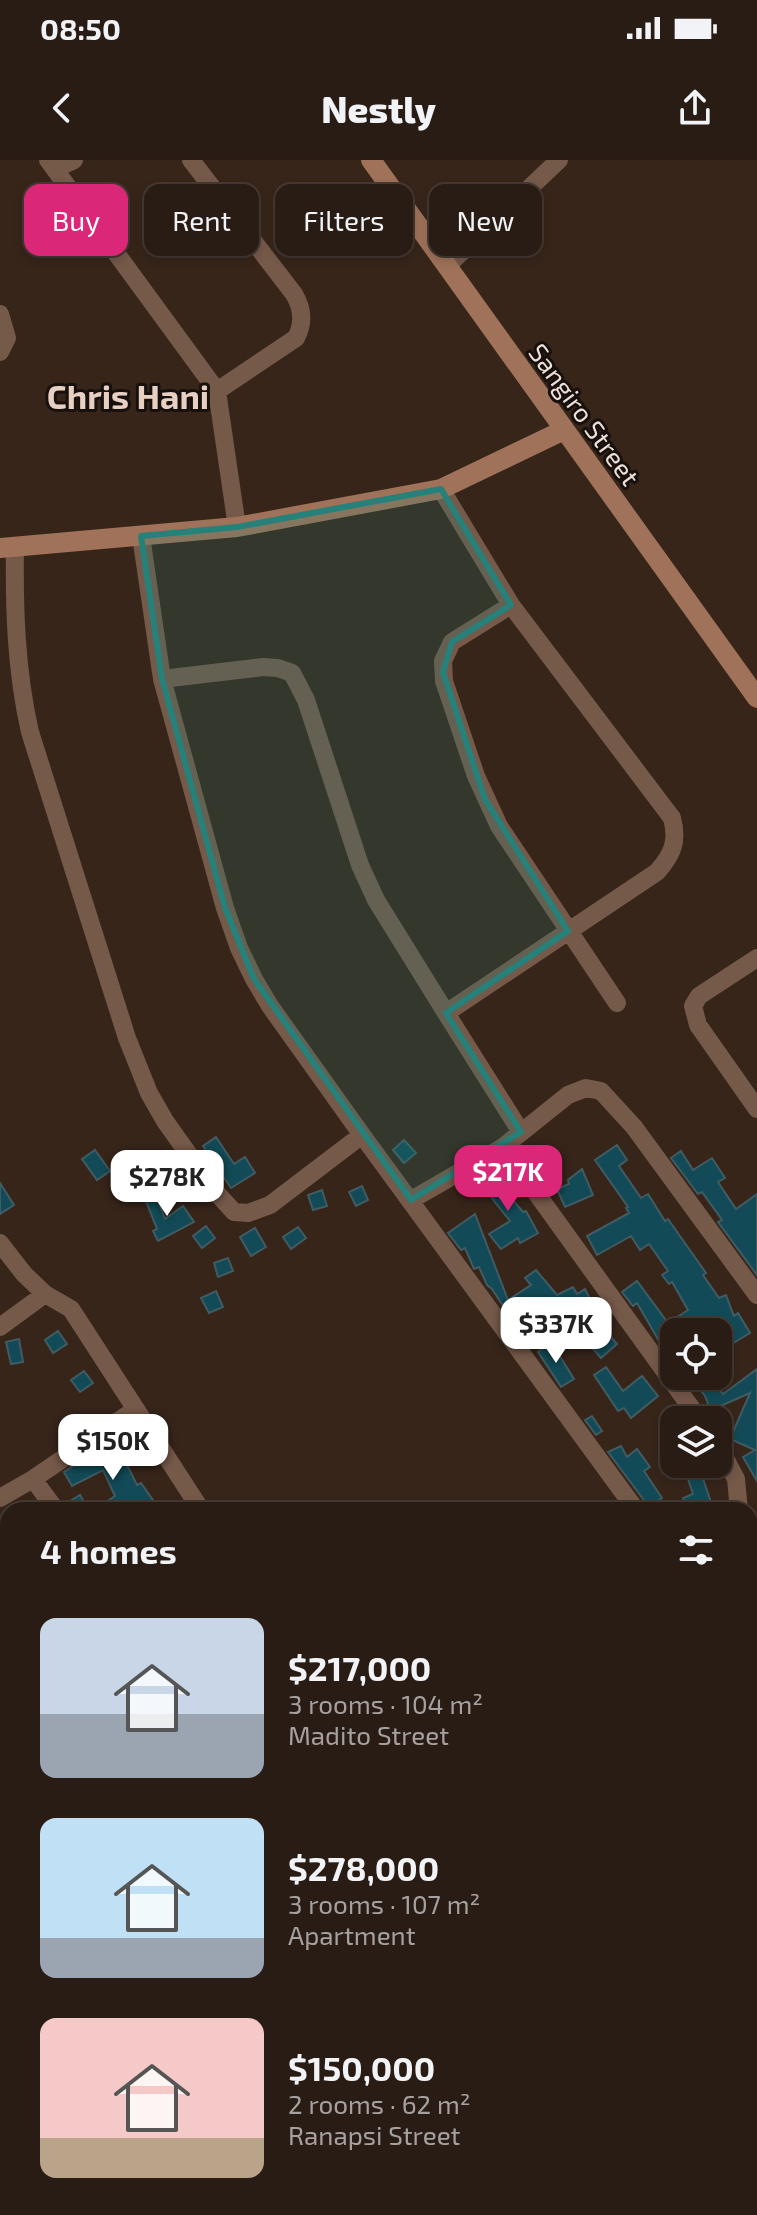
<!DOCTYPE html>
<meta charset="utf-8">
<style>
body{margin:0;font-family:"Exo 2",sans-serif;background:#352922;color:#f1f3f6;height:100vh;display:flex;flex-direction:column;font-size:30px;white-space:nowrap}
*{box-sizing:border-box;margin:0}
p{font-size:26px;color:#a5a1a0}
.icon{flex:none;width:44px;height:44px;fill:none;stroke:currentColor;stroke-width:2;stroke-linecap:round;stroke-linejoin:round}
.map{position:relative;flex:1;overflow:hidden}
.side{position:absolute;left:0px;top:1342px;width:758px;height:714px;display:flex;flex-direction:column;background:#291c14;border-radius:24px 24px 0 0;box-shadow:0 4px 12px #0003,0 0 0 2px #453a34}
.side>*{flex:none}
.top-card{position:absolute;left:24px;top:24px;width:710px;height:72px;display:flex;gap:16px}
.tools{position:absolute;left:660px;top:1158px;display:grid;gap:16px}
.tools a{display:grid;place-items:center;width:72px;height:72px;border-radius:16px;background:#291c14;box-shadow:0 4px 12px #0003,0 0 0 2px #453a34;font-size:40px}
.price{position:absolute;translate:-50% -68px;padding:0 18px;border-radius:16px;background:#fff;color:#222;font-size:26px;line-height:52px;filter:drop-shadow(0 2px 4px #0008)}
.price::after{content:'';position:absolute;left:50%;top:48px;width:24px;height:18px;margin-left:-12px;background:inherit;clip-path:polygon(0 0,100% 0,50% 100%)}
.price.active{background:#db2777;color:#fff}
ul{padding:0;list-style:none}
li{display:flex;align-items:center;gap:24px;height:200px;padding:0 40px}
li span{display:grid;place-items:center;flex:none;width:224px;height:160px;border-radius:16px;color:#555}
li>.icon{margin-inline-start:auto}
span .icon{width:96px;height:96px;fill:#fffc;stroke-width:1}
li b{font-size:34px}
h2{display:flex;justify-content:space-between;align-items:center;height:96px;padding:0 40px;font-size:34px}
.chip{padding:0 28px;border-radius:16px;background:#291c14;box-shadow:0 4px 12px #0003,0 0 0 2px #453a34;font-size:28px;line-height:72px}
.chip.active{background:#db2777;color:#fff}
.status{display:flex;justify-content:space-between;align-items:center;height:56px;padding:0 40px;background:#291c14;direction:ltr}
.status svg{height:22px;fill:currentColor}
header{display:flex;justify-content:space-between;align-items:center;height:104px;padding:0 40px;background:#291c14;font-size:36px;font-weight:800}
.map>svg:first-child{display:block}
</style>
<div class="status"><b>08:50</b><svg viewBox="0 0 49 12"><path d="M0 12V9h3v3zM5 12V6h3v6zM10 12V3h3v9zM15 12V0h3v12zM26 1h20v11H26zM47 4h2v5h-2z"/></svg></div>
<header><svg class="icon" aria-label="back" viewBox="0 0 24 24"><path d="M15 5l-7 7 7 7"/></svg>Nestly<svg class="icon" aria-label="share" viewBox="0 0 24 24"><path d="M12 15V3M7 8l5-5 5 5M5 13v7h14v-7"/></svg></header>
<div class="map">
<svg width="757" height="2055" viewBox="0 0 757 2055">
<rect width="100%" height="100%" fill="#37251a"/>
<!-- building -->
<path fill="#124b57" stroke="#415b62" stroke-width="2" d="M216 977 234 1004 245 997 255 1013 231 1028 203 986Z
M404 980 416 993 404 1003 393 990Z
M617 985 627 1000 619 1006 641 1038 648 1034 665 1061 668 1059 706 1113 703 1115 719 1138 726 1135 734 1156 738 1153 750 1173 718 1192V1172H674V1178L662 1186 637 1143 633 1146 622 1132 637 1121 668 1163 688 1150 672 1122 669 1124 662 1115 668 1111 649 1084 640 1090 631 1076 597 1095 587 1076 629 1053 626 1048 628 1047 595 1000Z
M95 990 110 1011 97 1020 82 999Z
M681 991 693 1010 712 998 725 1018 718 1022 736 1049 757 1034V1115L718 1062 722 1060 702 1032 698 1034 671 998Z
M153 992 158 1006 144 1012 138 998Z
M493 1006 501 1019 497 1021 523 1052 526 1051 538 1073 520 1083 518 1078 501 1089 489 1074 510 1061 494 1041 479 1015Z
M582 1009 593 1035 565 1047 557 1029 569 1024 568 1020Z
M0 1023 14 1045 0 1054Z
M362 1026 368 1040 356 1046 349 1032Z
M322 1030 327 1046 313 1050 308 1035Z
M155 1032 165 1059 183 1046 194 1062 158 1081 153 1071 157 1069 144 1036Z
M475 1054 508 1140 531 1125 525 1118 536 1110 557 1135 573 1127 577 1134 585 1129 592 1143 571 1154 577 1180 559 1184 529 1147 511 1158 492 1129 487 1125 479 1107 474 1109 465 1088 461 1090 448 1073Z
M206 1066 215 1078 202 1088 193 1076Z
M298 1067 306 1078 291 1089 283 1077Z
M255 1068 266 1087 251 1096 240 1077Z
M228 1098 233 1111 218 1117 214 1103Z
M216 1131 223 1147 209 1153 201 1138Z
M605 1170 617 1184 601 1198 589 1184Z
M58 1171 67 1184 53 1193 45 1180Z
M19 1179 23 1202 11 1204 6 1182Z
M551 1182 574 1219 561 1227 538 1192Z
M606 1207 623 1231 642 1216 658 1236 631 1258 624 1248 618 1251 594 1215Z
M757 1209V1321L743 1297 755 1290 730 1279 750 1233 709 1251 705 1247 708 1244 705 1236 690 1216H710L723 1234Z
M84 1211 93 1223 80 1232 71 1220Z
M592 1256 602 1271 596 1275 585 1260Z
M106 1284 118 1306 126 1303 137 1325 141 1323 160 1350H94L115 1336 103 1310 72 1326 64 1312Z
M621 1286 627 1297 637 1289 650 1307 644 1311 662 1338 649 1347 608 1292Z
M683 1304H698L712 1345 697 1350H687L683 1338 693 1334Z
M80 1335 89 1350H71L67 1343Z"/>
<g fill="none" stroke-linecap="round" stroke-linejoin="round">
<!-- street -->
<path stroke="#755949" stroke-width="18" d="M48 0 217 231 237 367
M191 0 294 134C303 149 304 163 296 178L217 231
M55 9 74 0
M447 106 559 0
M0 154 7 178 0 192
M141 376 162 519 225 748 239 788 254 819 270 846 362 975 636 1350
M15 386C14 448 16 511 30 572L127 878 149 933 165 961 214 1030 234 1052 248 1053 270 1045 362 975
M511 445 452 482 443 501 444 521 476 616 499 666 617 843
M162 519 263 507 278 508 292 513 306 540 360 705 376 740 446 853 657 712C673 694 678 681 672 658L511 445 441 329
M757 798 699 836 693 846 698 865 757 949
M446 853 521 972
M503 987 700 1260
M411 1040 503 987 568 935 586 928 601 931 634 967 757 1135
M0 1083 24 1114 45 1134 71 1149 201 1350
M0 1167 45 1134
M718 1285 736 1319 739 1350
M33 1319 56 1350
M0 1338 33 1319 136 1249
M0 1470 8 1483
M750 1471H757
M0 1647H8
M0 1739 8 1740
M0 1884 8 1879
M481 2048 487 2055
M345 2055 355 2048"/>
<!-- secondary -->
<path stroke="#9f7259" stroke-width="20" d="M371 0 757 538
M0 388 237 367 441 329 564 270"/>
</g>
<!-- marked area -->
<path fill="#258179" fill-opacity="0.2" stroke="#258179" stroke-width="6" stroke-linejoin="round" d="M441 329 511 445 452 482 443 512 485 639 568 771 446 853 521 972 411 1040 254 819 225 748 162 519 141 376 237 367Z"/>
<g text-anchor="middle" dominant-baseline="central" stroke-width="6" stroke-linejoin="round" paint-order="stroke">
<!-- street labels -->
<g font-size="26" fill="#ece0d9" stroke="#18100c">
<text transform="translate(585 254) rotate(54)">Sangiro Street</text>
</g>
<!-- district labels -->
<g font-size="34" font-weight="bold" fill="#e7cfc1" stroke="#18100c">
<text x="128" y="235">Chris Hani</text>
</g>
</g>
</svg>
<div class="tools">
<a><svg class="icon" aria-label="locate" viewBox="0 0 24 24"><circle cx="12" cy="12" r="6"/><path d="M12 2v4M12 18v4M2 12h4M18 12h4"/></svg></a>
<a><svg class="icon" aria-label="layers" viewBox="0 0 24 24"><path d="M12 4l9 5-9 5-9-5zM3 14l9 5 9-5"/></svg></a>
</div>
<b class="price active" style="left:508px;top:1053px">$217K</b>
<b class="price" style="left:167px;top:1058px">$278K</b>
<b class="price" style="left:556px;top:1205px">$337K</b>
<b class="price" style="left:113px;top:1322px">$150K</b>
<div class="top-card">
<a class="chip active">Buy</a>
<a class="chip">Rent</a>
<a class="chip">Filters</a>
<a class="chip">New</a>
</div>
<section class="side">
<h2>4 homes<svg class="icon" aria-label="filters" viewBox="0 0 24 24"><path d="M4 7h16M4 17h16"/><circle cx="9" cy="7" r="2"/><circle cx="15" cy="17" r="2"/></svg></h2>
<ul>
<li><span style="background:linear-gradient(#c9d6e8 60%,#9aa5b1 0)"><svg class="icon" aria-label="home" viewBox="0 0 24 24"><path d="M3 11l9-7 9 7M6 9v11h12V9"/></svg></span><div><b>$217,000</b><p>3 rooms · 104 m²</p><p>Madito Street</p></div></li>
<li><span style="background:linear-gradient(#bfe0f5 75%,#9aa5b1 0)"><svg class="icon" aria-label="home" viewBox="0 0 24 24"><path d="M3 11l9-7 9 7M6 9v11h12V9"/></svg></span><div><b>$278,000</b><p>3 rooms · 107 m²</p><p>Apartment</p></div></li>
<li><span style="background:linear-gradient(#f6c9c9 75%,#b9a48a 0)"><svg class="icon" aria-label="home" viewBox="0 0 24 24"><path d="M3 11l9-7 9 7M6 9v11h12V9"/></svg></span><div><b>$150,000</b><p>2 rooms · 62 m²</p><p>Ranapsi Street</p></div></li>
</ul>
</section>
</div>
